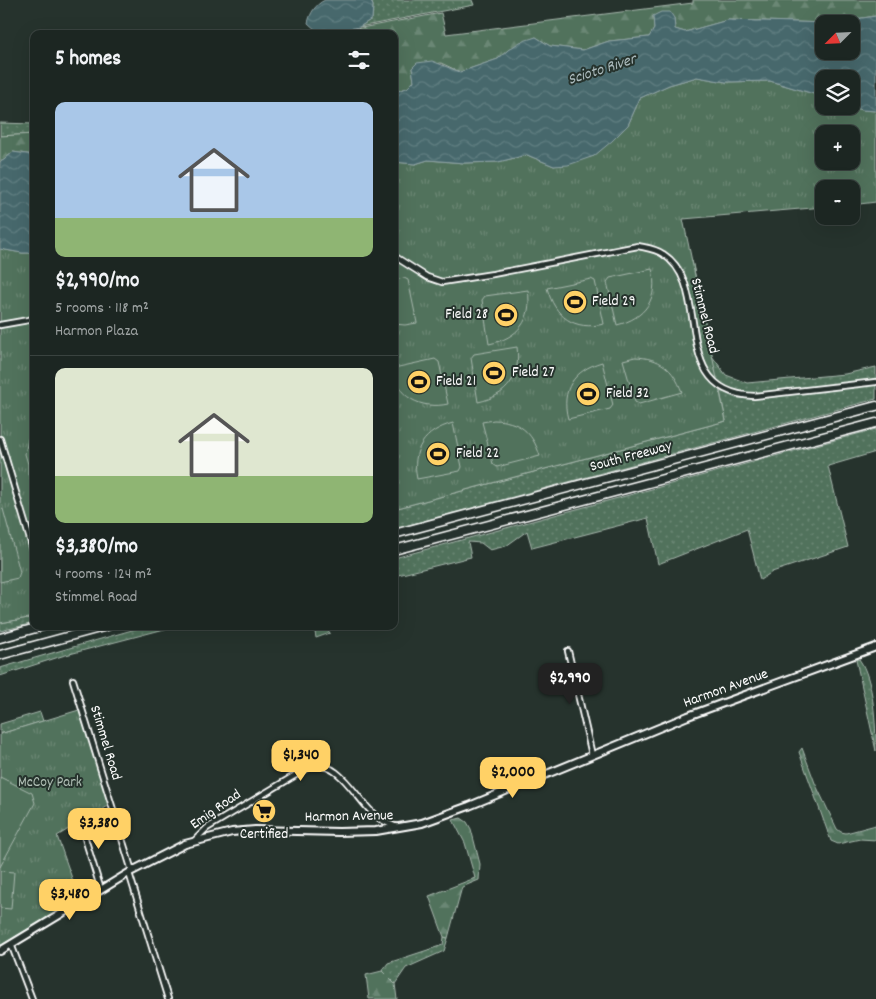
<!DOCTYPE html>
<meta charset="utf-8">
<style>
body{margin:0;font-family:Dekko,sans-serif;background:#29322f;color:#f1f3f6;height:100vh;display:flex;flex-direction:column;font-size:19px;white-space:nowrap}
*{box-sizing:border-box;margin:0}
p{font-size:16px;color:#a0a5a5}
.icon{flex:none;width:28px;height:28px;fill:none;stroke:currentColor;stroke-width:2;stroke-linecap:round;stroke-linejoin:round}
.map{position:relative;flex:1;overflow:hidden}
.panel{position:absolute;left:30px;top:30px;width:368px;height:600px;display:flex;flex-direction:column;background:#1c2622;border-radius:10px;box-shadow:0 5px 20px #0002,0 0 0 1px #3a4340}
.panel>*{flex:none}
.needle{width:32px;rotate:246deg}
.tools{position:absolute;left:815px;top:15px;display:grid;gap:10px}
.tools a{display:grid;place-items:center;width:45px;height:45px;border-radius:10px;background:#1c2622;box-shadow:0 5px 20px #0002,0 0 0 1px #3a4340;font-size:25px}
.price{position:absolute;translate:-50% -42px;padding:0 11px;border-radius:10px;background:#ffd166;color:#111;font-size:16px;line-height:32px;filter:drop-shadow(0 1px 2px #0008)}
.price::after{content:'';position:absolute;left:50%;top:30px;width:15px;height:11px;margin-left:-8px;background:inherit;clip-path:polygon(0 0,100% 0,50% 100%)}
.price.active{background:#222;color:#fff}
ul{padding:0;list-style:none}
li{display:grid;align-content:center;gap:10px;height:265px;padding:0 25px}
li+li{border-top:1px solid #3a4340}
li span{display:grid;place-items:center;height:155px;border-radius:10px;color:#555}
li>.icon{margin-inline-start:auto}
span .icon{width:90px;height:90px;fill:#fffc;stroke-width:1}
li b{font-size:21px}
h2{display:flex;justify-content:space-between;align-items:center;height:60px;padding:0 25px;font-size:21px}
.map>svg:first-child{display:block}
</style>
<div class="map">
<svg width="876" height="999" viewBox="0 0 876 999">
<defs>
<pattern id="grass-dots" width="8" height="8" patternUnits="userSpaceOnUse" patternTransform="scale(1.25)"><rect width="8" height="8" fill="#51725c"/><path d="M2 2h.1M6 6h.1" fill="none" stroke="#6b8774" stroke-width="1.8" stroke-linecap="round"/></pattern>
<pattern id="forest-firs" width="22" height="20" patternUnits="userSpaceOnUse" patternTransform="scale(1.25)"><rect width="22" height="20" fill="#51725c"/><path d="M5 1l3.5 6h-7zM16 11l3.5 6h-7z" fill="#6b8774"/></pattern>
<pattern id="park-tufts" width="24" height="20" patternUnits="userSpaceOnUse" patternTransform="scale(1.25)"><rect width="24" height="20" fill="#51725c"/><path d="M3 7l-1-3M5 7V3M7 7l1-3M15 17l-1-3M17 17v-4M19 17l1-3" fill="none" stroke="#6b8774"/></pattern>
<pattern id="water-waves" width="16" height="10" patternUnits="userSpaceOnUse" patternTransform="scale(1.25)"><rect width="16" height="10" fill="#46686c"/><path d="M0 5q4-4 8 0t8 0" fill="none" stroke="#627f82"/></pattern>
</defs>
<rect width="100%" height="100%" fill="#26332d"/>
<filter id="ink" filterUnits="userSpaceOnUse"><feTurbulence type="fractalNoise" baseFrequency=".02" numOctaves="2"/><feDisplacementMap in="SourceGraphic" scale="10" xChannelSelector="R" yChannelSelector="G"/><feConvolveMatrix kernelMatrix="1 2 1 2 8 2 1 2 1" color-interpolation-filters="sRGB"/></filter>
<g filter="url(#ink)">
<!-- grass -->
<path fill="url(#grass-dots)" stroke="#a8b8ae" d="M371 0H472L474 5 359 27 372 19 373 6Z
M0 123 34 124V134L0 136Z
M679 260H692L712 356 726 375 747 383 845 374 876 367V378L855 383 755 395 741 394 718 384Z
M876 383V399L394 529V509L726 421 720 391 736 398H752L851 388Z
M876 429V452L828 466 848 547 772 572 760 580 747 529 658 564 648 518 532 548 527 531 506 546 490 550 481 543 468 542 471 557 394 576V558Z
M34 617V623L0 631V623Z
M146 626H176L62 656 0 676V668Z
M859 659C874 679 876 726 876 751L856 660Z
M40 712 43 721 0 734V724Z
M444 937 448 938 444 951 406 968 395 984 382 971 388 963 443 945Z"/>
<!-- forest -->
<path fill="url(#forest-firs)" stroke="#a8b8ae" d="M693 0H876V16L828 23 728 20 685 32 675 29 674 18 653 16 654 29 649 37 609 41 583 50 550 46 536 37 508 50 498 59 460 72 441 63 412 68 414 81 407 88 394 92V34H329L441 13 446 34 693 3Z
M34 134V155L13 152 4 160 0 162V136Z
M314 626H325L330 633 316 638Z
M802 748 815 783 837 829 841 832 846 833 876 825V840L860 839 838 844 831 841 799 752Z
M461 818 467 822 471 829 480 864 479 880 462 887 448 938 444 937 429 896 475 878 465 843 453 820Z
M382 971 395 984 397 999H369L366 975Z"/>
<!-- park -->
<path fill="url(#park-tufts)" stroke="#a8b8ae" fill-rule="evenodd" d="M697 77 726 82 770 81 824 97V106H851L862 110 876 111V202L851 205V189H824V207L683 219 726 421 394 509V162L415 164 428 160 464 163 498 162 527 155 554 166 594 156 628 125 640 98 669 85ZM824 134H851V161H824Z
M0 249 22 253H34V617L0 623Z
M79 710 109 805 57 836 79 898 0 946V734Z"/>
<!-- pitch -->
<path fill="#51725c" stroke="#a8b8ae" d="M652 269C659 299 645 318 617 325L607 282 610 278Z
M404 278 408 280 417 323 405 325 394 324V280Z
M591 279 595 281 604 324C574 331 555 317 547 288Z
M528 290C533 320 518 338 489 344L482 300 485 296Z
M517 347C521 377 507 396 478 402L471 358 474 354Z
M635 357C660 358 673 368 682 392L639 404 635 402 623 360Z
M435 359 439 362 448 404C422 410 394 397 394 368Z
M602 362 613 405 610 409 568 419C560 390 574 370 602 362Z
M494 420C519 421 532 431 540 456L497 467 493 464 482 422Z
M453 423 462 467 460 471 417 479C411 450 424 431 453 423Z
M34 427V487L28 474V464L25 454 28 439Z
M3 509 20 572 18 578 0 582V510Z
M0 777 32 793 35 803 0 867Z
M0 871 14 872 11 909 0 908Z"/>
<!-- water -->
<path fill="url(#water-waves)" stroke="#90a4a7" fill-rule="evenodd" d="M325 0H371L373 6 372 19 359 27 331 32 317 31 308 23C310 13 316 4 325 0Z
M661 12H670L674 18 675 29 685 32 728 20 828 23 876 16V111L862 110 851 106V79H824V97L770 81 726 82 697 77 669 85 640 98 628 125 612 141 594 156 568 165 554 166 527 155 498 162 464 163 428 160 415 164 394 162V92L407 88 414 81 412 68 417 63 432 61 460 72 498 59 508 50 520 42 536 37 550 46 583 50 609 41 649 37 654 29 653 16ZM824 24H851V51H824Z
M13 152 34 155V253H22L0 249V162L4 160Z"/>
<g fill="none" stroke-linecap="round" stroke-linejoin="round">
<!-- minor casing -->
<g stroke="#fff" stroke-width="8">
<path id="minor" d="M394 256 427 277 442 282 493 274 638 246C647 248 656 249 663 254 715 287 666 392 754 396L876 382
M0 325 34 319
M0 439 34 553
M568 651 592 755
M73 680 132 871
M193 842 207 828 309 767C339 757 356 800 376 816 382 821 389 824 397 827
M129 873 168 999
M101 890 84 835 115 817
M11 944 32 999"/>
</g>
<!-- secondary casing -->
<g stroke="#fff" stroke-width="10">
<path id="secondary" d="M0 951 132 871 185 844 232 832 255 830 339 832 376 831 422 823 469 806 688 716 876 647"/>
</g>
<!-- motorway casing -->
<g stroke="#fff" stroke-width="11">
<path id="motorway" d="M394 534 876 406
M394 550 876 423
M0 638 43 626
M0 655 107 626"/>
</g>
<!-- minor -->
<use href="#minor" stroke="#26332d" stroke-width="4.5"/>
<!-- secondary -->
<use href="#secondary" stroke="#26332d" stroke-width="6"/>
<!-- motorway -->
<use href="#motorway" stroke="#26332d" stroke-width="8"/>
</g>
</g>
<!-- icons -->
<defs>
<g id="stadium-disc" transform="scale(1.25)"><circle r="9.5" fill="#ffd166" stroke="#26332d"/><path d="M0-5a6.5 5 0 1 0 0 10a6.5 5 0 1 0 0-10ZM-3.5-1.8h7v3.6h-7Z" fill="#111"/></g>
<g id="supermarket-disc" transform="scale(1.25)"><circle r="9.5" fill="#ffd166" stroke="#26332d"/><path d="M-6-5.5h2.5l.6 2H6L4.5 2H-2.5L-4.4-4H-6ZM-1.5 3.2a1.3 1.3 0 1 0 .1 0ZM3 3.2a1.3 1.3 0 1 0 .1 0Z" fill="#111"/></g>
</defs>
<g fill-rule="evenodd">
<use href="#stadium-disc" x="575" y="302"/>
<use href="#stadium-disc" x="506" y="315"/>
<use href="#stadium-disc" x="494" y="373"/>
<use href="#stadium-disc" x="419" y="382"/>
<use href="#stadium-disc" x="588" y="394"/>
<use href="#stadium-disc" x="438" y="454"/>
<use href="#supermarket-disc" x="264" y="811"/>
</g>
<g text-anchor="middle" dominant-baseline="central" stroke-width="4" stroke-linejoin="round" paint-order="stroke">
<!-- poi labels -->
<g font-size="15" fill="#fff" stroke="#26332d" text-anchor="start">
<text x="592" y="302">Field 29</text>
<text x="488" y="315" text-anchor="end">Field 28</text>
<text x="512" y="373">Field 27</text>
<text x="436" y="382">Field 21</text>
<text x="606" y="394">Field 32</text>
<text x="456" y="454">Field 22</text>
<text x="264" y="835" text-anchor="middle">Certified</text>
</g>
<!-- street labels -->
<g font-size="15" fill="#fff" stroke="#26332d">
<text transform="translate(704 316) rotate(76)">Stimmel Road</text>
<text transform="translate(631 457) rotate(-15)">South Freeway</text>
<text transform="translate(726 689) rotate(-20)">Harmon Avenue</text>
<text transform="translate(105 743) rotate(73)">Stimmel Road</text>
<text transform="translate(216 810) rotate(-35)">Emig Road</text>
<text transform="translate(349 817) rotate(-1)">Harmon Avenue</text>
</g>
<!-- park labels -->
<g font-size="15" fill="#b1c0b6" stroke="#26332d">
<text x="50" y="783">McCoy Park</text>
</g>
<!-- water labels -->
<g font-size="16" font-style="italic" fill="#acbbbd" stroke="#26332d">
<text transform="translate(602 70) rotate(-18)">Scioto River</text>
</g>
</g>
</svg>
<div class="tools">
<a><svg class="needle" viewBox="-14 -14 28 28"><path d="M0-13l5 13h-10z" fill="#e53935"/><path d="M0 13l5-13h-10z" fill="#a0a5a5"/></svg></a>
<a><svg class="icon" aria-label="layers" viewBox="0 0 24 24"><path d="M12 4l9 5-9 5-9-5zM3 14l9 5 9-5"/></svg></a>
<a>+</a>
<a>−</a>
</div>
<b class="price active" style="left:570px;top:705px">$2,990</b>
<b class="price" style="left:301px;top:782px">$1,340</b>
<b class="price" style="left:513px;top:799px">$2,000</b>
<b class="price" style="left:99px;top:850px">$3,380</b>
<b class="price" style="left:70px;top:921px">$3,480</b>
<section class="panel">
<h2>5 homes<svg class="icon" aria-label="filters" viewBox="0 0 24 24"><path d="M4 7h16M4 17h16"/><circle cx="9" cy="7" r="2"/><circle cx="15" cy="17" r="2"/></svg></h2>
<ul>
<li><span style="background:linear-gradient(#a9c7e8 75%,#8fb573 0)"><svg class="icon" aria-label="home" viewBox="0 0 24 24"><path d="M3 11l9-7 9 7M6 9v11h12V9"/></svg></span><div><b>$2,990/mo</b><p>5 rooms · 118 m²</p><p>Harmon Plaza</p></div></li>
<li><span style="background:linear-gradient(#dfe7d0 70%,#8fb573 0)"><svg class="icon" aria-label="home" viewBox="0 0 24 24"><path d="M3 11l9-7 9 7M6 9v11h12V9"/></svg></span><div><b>$3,380/mo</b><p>4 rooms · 124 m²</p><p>Stimmel Road</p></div></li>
</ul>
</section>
</div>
